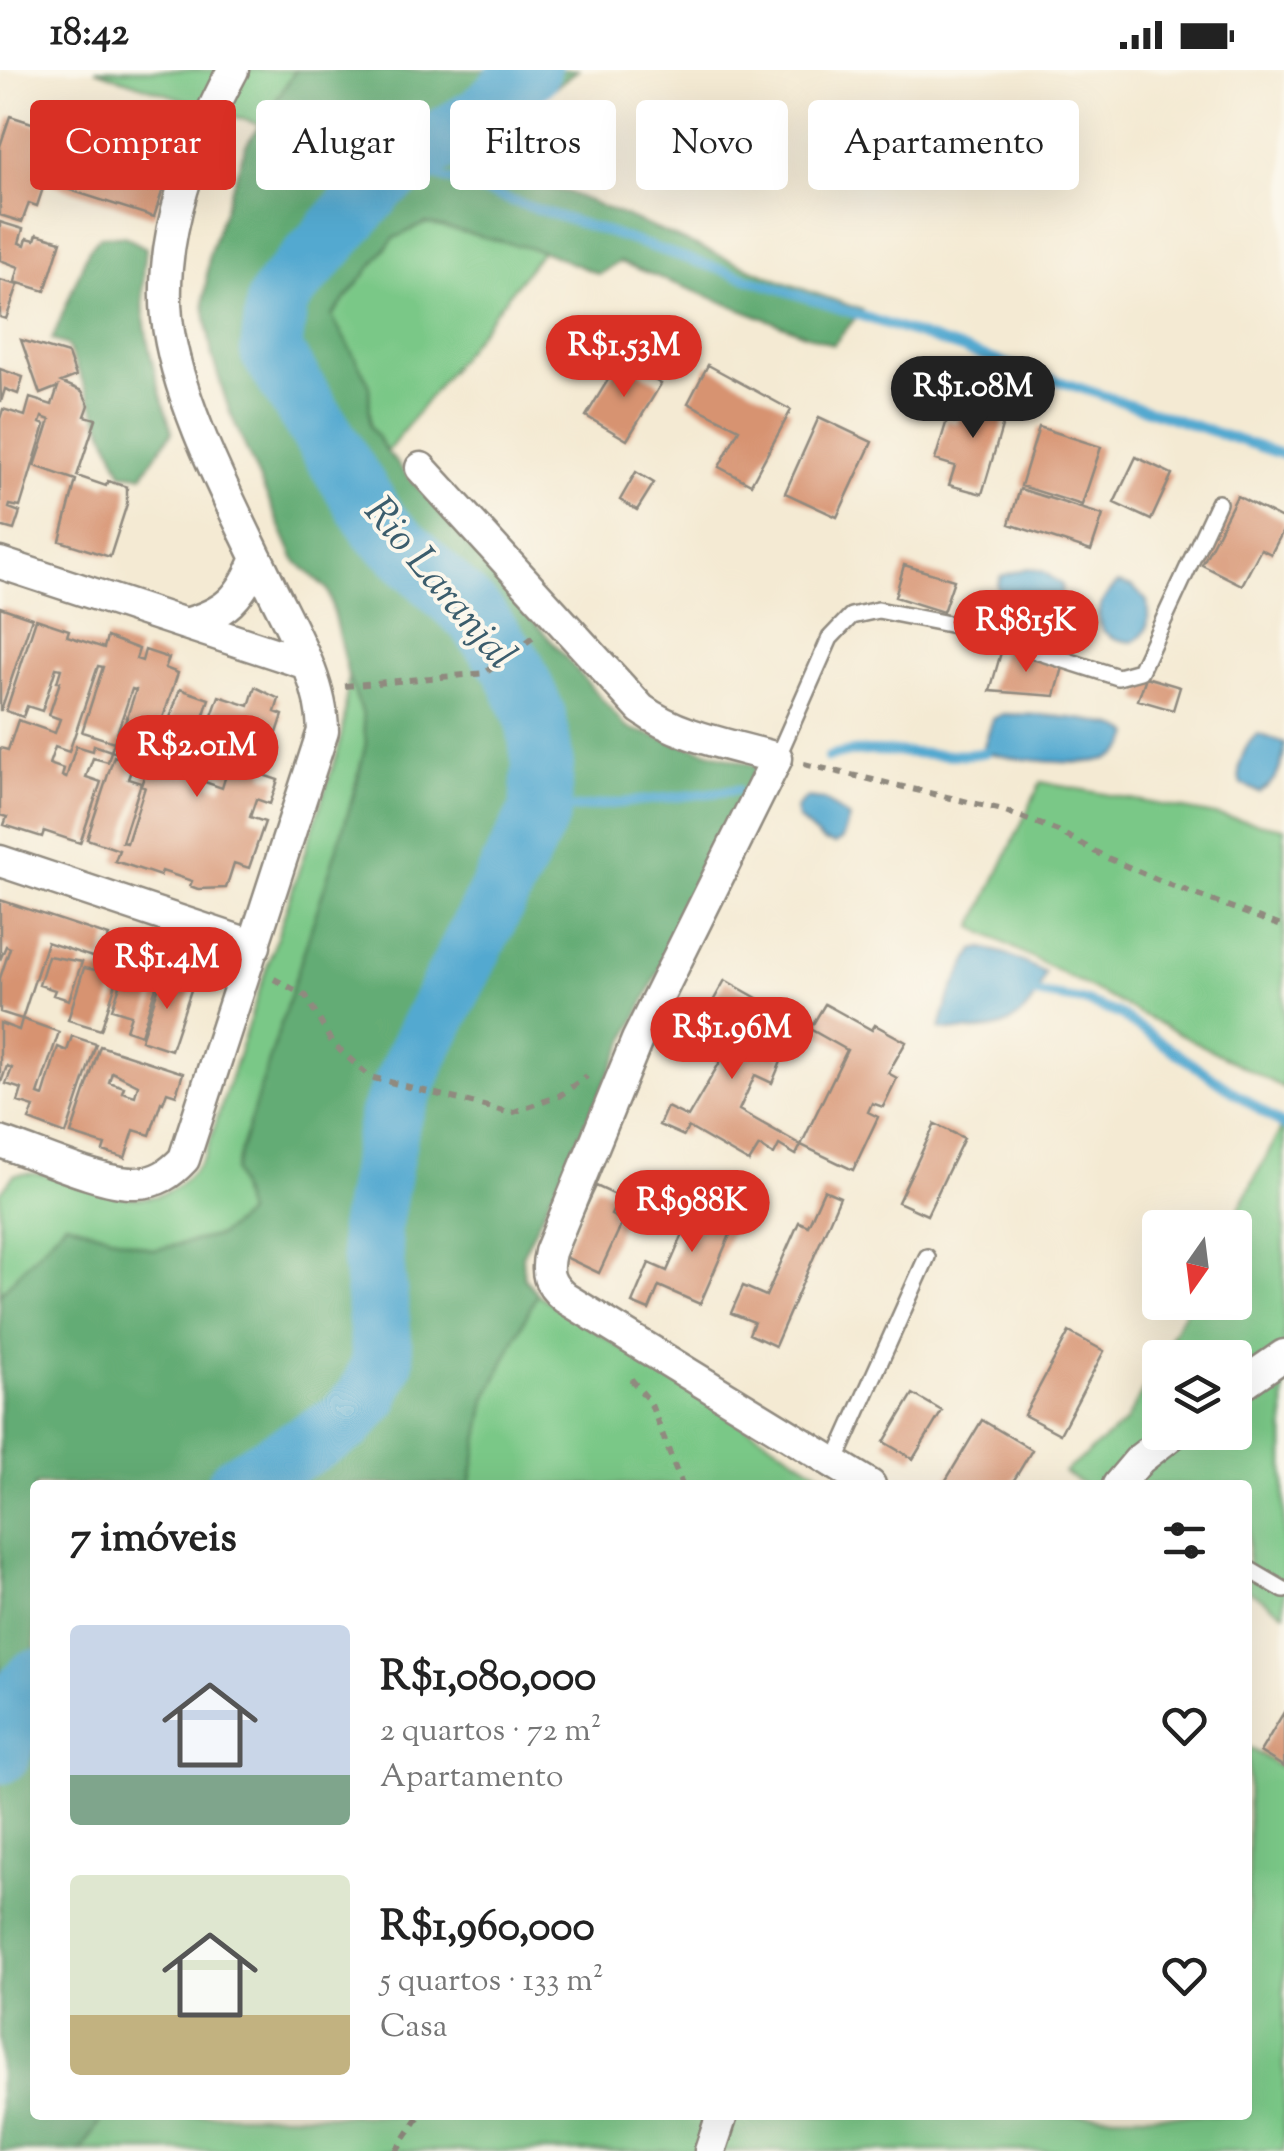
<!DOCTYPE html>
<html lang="pt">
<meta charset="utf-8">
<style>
body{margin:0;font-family:"Sorts Mill Goudy",serif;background:#f6f6f6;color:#222;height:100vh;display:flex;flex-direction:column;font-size:38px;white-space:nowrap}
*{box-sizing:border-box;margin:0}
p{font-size:32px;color:#767676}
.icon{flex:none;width:55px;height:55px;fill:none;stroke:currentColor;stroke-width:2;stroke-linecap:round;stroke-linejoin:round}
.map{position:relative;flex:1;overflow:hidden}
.sheet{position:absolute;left:30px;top:1410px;width:1222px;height:640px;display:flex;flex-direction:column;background:#fff;border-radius:10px;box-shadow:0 10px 40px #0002}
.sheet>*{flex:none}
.hud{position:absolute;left:30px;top:30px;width:1225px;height:90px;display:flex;gap:20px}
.needle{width:65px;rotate:194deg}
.buttons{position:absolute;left:1142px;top:1140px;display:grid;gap:20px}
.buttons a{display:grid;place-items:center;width:110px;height:110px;border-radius:10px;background:#fff;box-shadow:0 10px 40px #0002;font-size:50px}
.price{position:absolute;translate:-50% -85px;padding:0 22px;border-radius:35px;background:#d93025;color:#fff;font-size:32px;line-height:65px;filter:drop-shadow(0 2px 5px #0008)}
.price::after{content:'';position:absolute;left:50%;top:60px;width:30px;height:22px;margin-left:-15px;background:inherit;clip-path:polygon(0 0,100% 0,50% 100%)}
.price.on{background:#222;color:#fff}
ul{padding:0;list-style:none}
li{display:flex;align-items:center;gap:30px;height:250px;padding:0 40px}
li span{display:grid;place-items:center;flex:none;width:280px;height:200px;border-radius:10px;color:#555}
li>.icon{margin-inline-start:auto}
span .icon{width:120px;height:120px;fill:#fffc;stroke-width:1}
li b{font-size:42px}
h2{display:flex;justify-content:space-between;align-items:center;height:120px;padding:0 40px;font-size:42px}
.pill{padding:0 35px;border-radius:10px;background:#fff;box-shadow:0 10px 40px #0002;font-size:35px;line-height:90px}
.pill.on{background:#d93025;color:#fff}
.status{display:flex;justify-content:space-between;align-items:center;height:70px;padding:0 50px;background:#fff;direction:ltr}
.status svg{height:28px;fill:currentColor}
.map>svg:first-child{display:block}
</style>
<div class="status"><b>18:42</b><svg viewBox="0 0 49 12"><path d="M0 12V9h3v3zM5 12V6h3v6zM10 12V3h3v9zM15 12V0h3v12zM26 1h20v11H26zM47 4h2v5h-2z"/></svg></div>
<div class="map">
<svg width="1284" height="2081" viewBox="0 0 1284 2081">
<rect width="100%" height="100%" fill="#fbf7ec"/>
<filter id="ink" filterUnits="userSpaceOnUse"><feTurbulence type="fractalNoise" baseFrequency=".01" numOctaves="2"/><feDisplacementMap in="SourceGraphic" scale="20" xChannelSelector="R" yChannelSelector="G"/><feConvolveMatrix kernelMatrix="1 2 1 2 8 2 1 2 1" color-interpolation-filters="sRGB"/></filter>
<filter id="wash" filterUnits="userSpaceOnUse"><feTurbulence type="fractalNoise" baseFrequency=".0048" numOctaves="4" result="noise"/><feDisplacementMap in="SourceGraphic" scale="40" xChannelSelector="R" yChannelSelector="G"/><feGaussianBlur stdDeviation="2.25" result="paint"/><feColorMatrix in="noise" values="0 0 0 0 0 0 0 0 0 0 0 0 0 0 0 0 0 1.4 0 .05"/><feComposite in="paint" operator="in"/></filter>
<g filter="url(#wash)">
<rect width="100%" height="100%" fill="#f4ead3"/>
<!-- green -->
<path fill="#7ac887" stroke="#527a59" stroke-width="2.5" d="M95 0H296L260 55Z
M426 153 542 181 387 382 370 356 369 313 331 246 394 168Z
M348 606 362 642 366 673 246 1144 220 1165 154 1180 66 1152 0 1224V1123L14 1105C83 1091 145 1176 205 1086L338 681 344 652Z
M1041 712 1284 758V1018L973 857Z
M1284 1053V1543L1248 1520V1415H1085L1064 1402 1126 1352 1160 1288V1362H1235V1288H1160L1189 1233 1235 1232V1158L1229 1157Z
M537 1224 839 1415H470L486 1329Z
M1248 1677 1284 1700V2081H81L105 2045H1248Z"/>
<!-- forest -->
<path fill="#63ac74" stroke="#476c50" stroke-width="2.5" d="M296 0H578L540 29 488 108 567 122 783 212 862 240 833 275 620 192 599 204 542 181 426 153 394 168 332 246 369 313 370 356 387 382 627 658 757 696 522 1186 524 1207 537 1224 486 1329 470 1415H35V2045H105L81 2081H0V1224L66 1152 154 1180 220 1165 246 1144 234 1101 355 721 366 673 362 642 348 606 328 520 295 490 229 340 212 286 204 234 209 185 246 75Z
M101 166H124L146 178C136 250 152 294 172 362L142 405 122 403 67 275 52 270 89 179Z"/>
<!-- water -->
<path fill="#53a9d0" stroke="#3f6a7e" stroke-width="2.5" d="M1028 498 1044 502 1062 515 1060 538 1052 548C1029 547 1007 537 997 516L1001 506Z
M1118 513 1133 517 1147 531C1149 549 1151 563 1133 572 1090 568 1089 539 1118 513Z
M1003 644C1031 644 1112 648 1131 664 1128 675 1122 683 1112 687 1085 698 1015 690 986 682L984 676 993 649Z
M1258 664 1284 673C1284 693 1277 713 1259 722L1241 714C1235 698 1245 673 1258 664Z
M806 728 824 730 849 748 842 770 835 774 823 771 798 749 796 738Z
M983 878 1006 884 1045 903C1028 960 993 964 940 959 946 930 959 906 974 880Z"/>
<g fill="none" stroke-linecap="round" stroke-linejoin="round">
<!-- stream -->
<path stroke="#53a9d0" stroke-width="10" d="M403 95 1284 385
M828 688C863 671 941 692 986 682
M540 742 737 720
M1027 922 1084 931 1119 944 1284 1056"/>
<!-- river -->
<path stroke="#53a9d0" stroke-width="62" d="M237 1415 344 1353 368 1327 383 1291 370 1159 390 1047 419 981 540 742 543 695 536 648 513 596 475 546 380 457 271 281 277 232 285 219 379 113 418 84 483 46 530 0
M0 1683 23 1624 35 1610"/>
</g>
<g id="blocks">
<!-- building -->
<path fill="#d79371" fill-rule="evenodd" d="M10 46 170 97 154 147 45 112 37 136 29 133 22 152 0 145V76Z
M0 152 23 159 19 173 25 175 27 168 35 170 37 164 61 171 45 221 15 212 19 197 0 190Z
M0 210 18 215 6 249 0 247Z
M21 270 68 284 76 306 61 312 82 321 89 335 85 346 96 349 77 406 106 416 108 411 127 417V434L110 487 60 471 76 410 35 396 50 350 42 347 40 353 45 355 20 437 10 435 9 438 20 442 14 460 0 456V349L3 339 25 346 30 328 52 335 58 317 40 324Z
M620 290 661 314 627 370 586 346Z
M708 295 791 340 751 414 719 397 739 359 688 333Z
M0 299 23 307 18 324 5 319 1 332Z
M966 320 1009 333 982 424 949 415 955 396 935 390 947 350 956 353Z
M819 347 872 372 837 447 785 423Z
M1039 357 1101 377 1082 435 1021 416Z
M1136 387 1172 404 1151 450 1114 433Z
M636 402 654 413 637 440 620 430Z
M1020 419 1103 445 1091 481 1009 454Z
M1237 426 1284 450V459L1271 484 1261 479 1242 515 1202 495Z
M904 495 954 510 943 542 895 527Z
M0 537 32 548 1 640H0Z
M36 549 69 560 67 566 104 578 107 567 139 579 136 589 142 591 145 580 169 588 165 598 178 603 153 678 141 674 139 679 151 683 148 693 111 681 115 670 119 671 136 620 132 619 114 672 82 662 103 597 98 596 69 682 55 677 49 694 64 699 62 706 66 708 76 676 93 681 94 675 111 681 108 692 93 688 86 707 101 712 80 773 44 761 42 767 4 755 7 747 0 745V678L8 680 18 650 55 663 60 649 49 645 60 612H57L61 599 56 598 42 641 27 636 23 647 6 641Z
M1002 579 1063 597 1055 626 990 621Z
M1146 607 1180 617 1173 640 1138 630Z
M255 617 279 629 275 642 283 645 263 705 278 710 270 734 256 729 250 747 265 752 249 798 234 793 226 818 198 819 190 816 192 811 162 801 160 806 115 791 119 780 87 769 114 686 134 692 128 709 141 713 122 772 127 773 145 717 141 716 148 693 186 706 190 695 194 696 219 626 249 636ZM213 700 226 705 222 718 199 710 202 703 211 706Z
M180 619 209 629 187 698 156 688Z
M0 830 109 866 101 890 47 872 22 949 59 962 38 1024 43 1026 58 977 67 981 72 966 96 974 66 1064 29 1050 34 1037 18 1032 22 1019 6 1014 12 998 7 996 0 1015V953L19 960 22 949 0 942V908L10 878 6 876 0 890Z
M48 886 82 892 69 930 53 925 55 920 39 915Z
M128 892 145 897 147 892 162 897 141 965 126 960 131 945 112 939Z
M84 898 119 904 101 960 68 950Z
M163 904 193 914 171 980 141 970Z
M725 910 764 932 741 972 764 986 767 980 783 987 772 1013 755 1005 739 1040 801 1075 796 1085 779 1075 774 1085 759 1076 749 1092 688 1057 684 1066 659 1055 667 1037 688 1047 720 992 703 983 717 959 702 951Z
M825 934 872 960 875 955 906 972 888 1003 897 1008 883 1037 872 1033 868 1042 878 1047 853 1100 801 1075 847 980 810 959Z
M100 976 183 1003 176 1025 167 1022 163 1033 161 1032 150 1065 134 1060 125 1088 103 1081 105 1075 71 1064ZM112 1002 138 1015 135 1026 122 1022 124 1017 109 1012Z
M935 1054 964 1068 927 1145 898 1132Z
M596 1116 620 1127 611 1145 623 1151 599 1203 563 1186Z
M824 1120 840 1127 775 1276 749 1264 754 1252 731 1243 743 1216 766 1226 799 1152 808 1156Z
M700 1125 740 1142 700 1234 659 1216 649 1240 632 1233 649 1193 667 1201Z
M1069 1262 1104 1281 1060 1364 1024 1345Z
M913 1324 942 1341 913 1389 884 1372Z
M982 1350 1032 1380 1011 1415H943Z
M1284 1642V1697L1260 1682Z"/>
</g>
</g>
<g filter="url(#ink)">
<use href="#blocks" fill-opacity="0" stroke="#908a7f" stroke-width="2.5"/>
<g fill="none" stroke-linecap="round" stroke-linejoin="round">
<!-- lane casing -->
<g stroke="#908a7f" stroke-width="20">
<path id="lane" d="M777 688 830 568 851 546 878 540 954 555 1118 607 1140 601 1218 433
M835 1392 927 1187
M1248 1499 1284 1520"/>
</g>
<!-- street casing -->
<g stroke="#908a7f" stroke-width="35">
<path id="street" d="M421 398 641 639C679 667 732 675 777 688L637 970 550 1182C545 1203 548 1214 565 1228L870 1415
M0 493 307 594
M185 554C226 543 241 528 257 488
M0 791 255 876
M0 1072C34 1083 103 1115 136 1113 157 1113 171 1103 184 1089L323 661C322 608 290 558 268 511 232 435 176 332 167 248 159 165 194 72 233 0
M1235 1319 1284 1285
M1118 1415 1140 1389 1175 1362
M710 2081 722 2045"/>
</g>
<!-- path -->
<path stroke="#908a7f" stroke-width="6" stroke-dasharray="8 8" stroke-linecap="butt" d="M345 616 485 603 535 566
M804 694 1003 740 1058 761 1103 786 1168 814 1284 857
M274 909 306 926 332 973 370 1007 511 1043 559 1026 587 1006
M631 1309 650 1332 682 1415
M396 2081 420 2045"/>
<!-- lane -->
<use href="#lane" stroke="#fff" stroke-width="15"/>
<!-- street -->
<use href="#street" stroke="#fff" stroke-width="30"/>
</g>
</g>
<g text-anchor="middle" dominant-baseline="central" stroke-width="8" stroke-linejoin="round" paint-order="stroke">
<!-- water labels -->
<g font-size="42" font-style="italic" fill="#3b5d6d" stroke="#fbf7ec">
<text transform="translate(438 515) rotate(50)">Rio Laranjal</text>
</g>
</g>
</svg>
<div class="buttons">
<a><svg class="needle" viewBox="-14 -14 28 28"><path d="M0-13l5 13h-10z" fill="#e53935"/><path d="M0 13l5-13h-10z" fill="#767676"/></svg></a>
<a><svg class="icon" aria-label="layers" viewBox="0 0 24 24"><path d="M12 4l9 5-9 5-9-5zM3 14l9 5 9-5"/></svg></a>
</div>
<b class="price" style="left:624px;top:330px">R$1.53M</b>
<b class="price on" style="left:973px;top:371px">R$1.08M</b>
<b class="price" style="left:1026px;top:605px">R$815K</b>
<b class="price" style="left:197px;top:730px">R$2.01M</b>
<b class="price" style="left:167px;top:942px">R$1.4M</b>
<b class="price" style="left:732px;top:1012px">R$1.96M</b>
<b class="price" style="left:692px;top:1185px">R$988K</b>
<div class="hud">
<a class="pill on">Comprar</a>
<a class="pill">Alugar</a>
<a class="pill">Filtros</a>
<a class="pill">Novo</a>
<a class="pill">Apartamento</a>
</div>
<section class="sheet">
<h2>7 imóveis<svg class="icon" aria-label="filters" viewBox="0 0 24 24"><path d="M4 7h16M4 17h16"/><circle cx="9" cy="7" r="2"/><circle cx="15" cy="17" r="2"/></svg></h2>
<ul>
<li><span style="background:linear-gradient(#c9d6e8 75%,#7fa58c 0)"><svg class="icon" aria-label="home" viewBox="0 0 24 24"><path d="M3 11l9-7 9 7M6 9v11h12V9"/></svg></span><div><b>R$1,080,000</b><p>2 quartos · 72 m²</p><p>Apartamento</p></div><svg class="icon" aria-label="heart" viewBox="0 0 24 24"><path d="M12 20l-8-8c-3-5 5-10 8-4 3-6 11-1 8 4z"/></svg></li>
<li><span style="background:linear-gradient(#dfe7d0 70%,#c2b280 0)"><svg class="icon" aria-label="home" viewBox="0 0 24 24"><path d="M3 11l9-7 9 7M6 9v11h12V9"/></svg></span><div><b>R$1,960,000</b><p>5 quartos · 133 m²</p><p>Casa</p></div><svg class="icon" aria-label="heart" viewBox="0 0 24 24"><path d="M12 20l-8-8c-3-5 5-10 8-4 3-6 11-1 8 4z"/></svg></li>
</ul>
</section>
</div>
